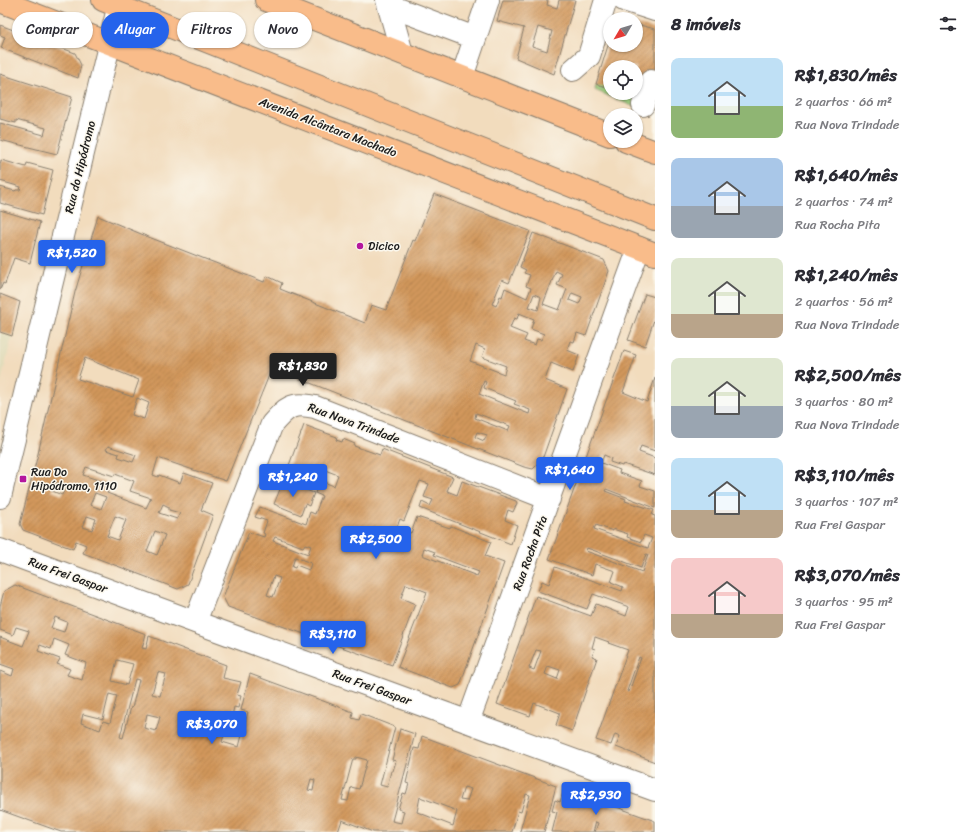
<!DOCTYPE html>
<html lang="pt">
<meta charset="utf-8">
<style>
body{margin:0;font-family:Sriracha,sans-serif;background:#f7f7f7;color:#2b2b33;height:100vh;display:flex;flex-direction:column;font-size:15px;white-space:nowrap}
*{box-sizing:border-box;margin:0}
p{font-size:13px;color:#7c7c81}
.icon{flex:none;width:22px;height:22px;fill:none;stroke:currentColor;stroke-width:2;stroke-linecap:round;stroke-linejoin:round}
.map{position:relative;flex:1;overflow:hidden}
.sheet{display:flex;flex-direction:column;background:#fff;width:320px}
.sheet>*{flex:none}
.hud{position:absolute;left:12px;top:12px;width:380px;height:36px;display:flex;gap:8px}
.needle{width:26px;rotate:232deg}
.tools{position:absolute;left:603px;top:12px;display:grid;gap:8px}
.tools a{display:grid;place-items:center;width:40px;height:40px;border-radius:50%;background:#fff;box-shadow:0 1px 3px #0004;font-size:20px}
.price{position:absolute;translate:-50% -34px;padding:0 9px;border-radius:4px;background:#2563eb;color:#fff;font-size:13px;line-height:26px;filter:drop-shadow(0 1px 2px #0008)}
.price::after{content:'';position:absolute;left:50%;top:24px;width:12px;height:9px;margin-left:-6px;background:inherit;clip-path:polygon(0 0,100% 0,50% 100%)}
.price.active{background:#222;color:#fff}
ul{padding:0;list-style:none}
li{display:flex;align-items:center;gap:12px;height:100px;padding:0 16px}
li span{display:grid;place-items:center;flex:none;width:112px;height:80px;border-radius:8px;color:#555}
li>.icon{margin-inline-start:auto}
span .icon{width:48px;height:48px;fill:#fffc;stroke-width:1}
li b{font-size:17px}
h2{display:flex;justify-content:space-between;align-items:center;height:48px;padding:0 16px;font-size:17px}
.chip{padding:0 14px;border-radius:18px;background:#fff;box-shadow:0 1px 3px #0004;font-size:14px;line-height:36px}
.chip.active{background:#2563eb;color:#fff}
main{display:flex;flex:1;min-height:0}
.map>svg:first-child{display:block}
</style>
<main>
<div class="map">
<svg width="655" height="832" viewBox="0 0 655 832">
<defs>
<pattern id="building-hatch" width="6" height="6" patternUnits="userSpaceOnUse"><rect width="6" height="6" fill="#d2975b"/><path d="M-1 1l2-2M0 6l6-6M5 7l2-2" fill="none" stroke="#aa7a4a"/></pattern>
</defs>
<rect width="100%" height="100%" fill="#fbf7ec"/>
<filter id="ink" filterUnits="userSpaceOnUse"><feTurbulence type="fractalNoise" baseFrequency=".025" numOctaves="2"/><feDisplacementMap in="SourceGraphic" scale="8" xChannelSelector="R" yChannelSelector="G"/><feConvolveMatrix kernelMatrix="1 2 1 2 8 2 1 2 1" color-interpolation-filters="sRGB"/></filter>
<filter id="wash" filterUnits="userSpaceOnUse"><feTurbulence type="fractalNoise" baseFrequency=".012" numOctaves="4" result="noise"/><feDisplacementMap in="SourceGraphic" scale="16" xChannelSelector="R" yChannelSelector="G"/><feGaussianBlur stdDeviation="0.9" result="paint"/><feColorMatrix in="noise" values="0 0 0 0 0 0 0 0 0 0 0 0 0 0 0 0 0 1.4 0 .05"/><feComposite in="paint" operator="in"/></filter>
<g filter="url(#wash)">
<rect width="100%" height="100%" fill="#f2dcbd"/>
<!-- built -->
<path fill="#e1dcba" d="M0 332 12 336 0 386Z"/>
<!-- garden -->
<path fill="#9ecf7e" stroke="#5d764d" d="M596 84 610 88V93H626L638 97 635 107 595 90Z"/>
<g id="blocks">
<!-- building -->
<path fill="url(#building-hatch)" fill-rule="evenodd" d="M503 0H548L547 5 557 8 559 0H575L554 74 516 58 524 28 497 21ZM538 27 552 31 547 51 532 46Z
M636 24 655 29V78L638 97 628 93H636V67H610V88L596 84 610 39V45H636Z
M0 25 75 53 81 65 78 78 1 48 5 37 0 35Z
M0 74 72 97 57 154 0 140V123L44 135 46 128 16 120V123L0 119Z
M1 160 26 167 27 163 53 170 42 215 0 203V187L15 191 16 190H20L21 187 0 181V165Z
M434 194 530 231 509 283 502 280 492 304 496 306 500 296 502 297 505 288 527 298 531 288 526 286 530 275 524 273 526 270 520 267 533 233 604 260 609 271 586 336 577 333 574 342 570 341 567 350 579 355 573 372 551 363 545 380 567 389 542 460 533 469 524 467 272 368 226 481 158 458 153 475 158 477 159 475 180 483 184 473 212 483 201 510 213 515 188 584 178 589 83 553 86 545 76 541 73 549 23 530 20 524 37 458 75 292 98 216 146 236 264 282 267 276 282 283 280 289 365 323 371 305 386 310 413 240 415 241ZM556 271 562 274 557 285 567 289 559 310 543 304ZM572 293 582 297 579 304 569 300ZM534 294 541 297 538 310 529 307ZM519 313 534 319 531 329 544 334 541 340 537 339 535 345 524 341 527 335 510 328 514 318 517 319ZM476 345 485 349 482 357 506 366 504 374 470 361ZM85 358 139 380 133 397 78 379ZM484 381 486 382 484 388 516 401 514 404 530 410 529 414 479 394ZM137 398 149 403 144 419 132 415ZM476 413 510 426 508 431 475 418ZM477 432 487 435 484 441 475 437ZM108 446 136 455 133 462 118 457 119 454 106 450ZM86 467 114 476 115 474 134 481 130 491 151 498 146 508 107 493 110 484 83 475ZM56 482 66 486 62 495 52 491ZM95 493 106 497 101 509 90 505ZM163 504 169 507V510L180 513 177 519 159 513ZM87 516 96 519 92 530 83 527ZM115 516 126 520 118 540 107 536ZM155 531 165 535 157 555 147 551Z
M0 210 40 222 30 263 14 258 5 284 3 283 0 290Z
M0 294 20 302 12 336 0 332Z
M645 294 655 297V317L645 346 628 340Z
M624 351 636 355 623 392 647 402 655 378V451L641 446 639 452 655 458V475L623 464 622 466 610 462 611 458 604 455 601 463 620 470 619 473 642 481 640 486 655 491V508L606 489 605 491 626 499 625 501 654 510 652 515 655 516V762L616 747 620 736 615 734 611 745 596 740 628 650 608 643 609 642 595 637 592 648 595 649 592 656 597 658 572 731 556 725 560 713 534 703 530 716 497 704 536 596 591 616 596 604 626 616 629 607 593 594 587 609 538 591 542 581 549 584 555 567 622 591 623 587 611 582 615 571 595 564 592 575 549 559ZM596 525 613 531V529L628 534 627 537 641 542 644 535 652 538 648 548 594 529ZM587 548 641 568 646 554 648 555 642 572 586 551ZM536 650 541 651 534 670 529 668ZM639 657 641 658 629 692 627 691ZM548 666 560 670 557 679 545 674Z
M304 425 337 437 336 440 342 442 343 439 355 444 354 446 380 455 382 449 453 477 447 491 457 495 462 481 516 501 517 503 513 512 508 510 505 520 517 525 511 544 420 508 422 502 430 506 433 500 424 497 429 484 420 481 404 521 400 519 397 527 411 533 417 517 450 528 451 526 491 542 485 556 504 563 460 685 453 688 398 667 427 592 406 584 401 598 415 604 392 665 228 607 223 597 249 532 264 537 265 534 263 533 267 521 255 517 260 507 306 524 310 512 315 514 322 496 315 493 317 488 285 476ZM325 470 338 475 334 486 321 481ZM275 537 303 547 305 544 311 546 308 554 273 541ZM424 548 435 552 434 555 479 572 477 576 422 555ZM295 557 311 563 309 570 296 565 295 568 292 567ZM274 576 280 578 273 597 267 595Z
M283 482 314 493 309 506 305 504 301 515 274 504Z
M15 585 146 634 142 648 146 649 149 636 226 665 223 678 241 682 237 695 241 696 238 708 234 707 230 725 227 724 222 742 239 747 248 712 241 710 250 674 353 712 352 718 359 720 361 714 395 727 380 785 387 787 391 771H393L396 761 392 760 400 729 415 734 392 821 401 823 404 811 398 809 403 793 406 794 409 784 406 783 414 748 419 749 422 736 556 786 544 832 520 831 530 795 526 794 521 812 518 811 512 832H373L342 820 338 832H61L0 810V671L12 676 14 669 0 664V637L23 646 29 631 16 627 13 635 0 630V606L4 591ZM55 617 67 622 64 632 51 628ZM54 639 69 645 65 655 86 663 82 680 67 675 70 669 57 664 60 659 38 651 40 645 51 649ZM117 660 133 664 127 685 112 681ZM158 672 166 674 160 696 152 694ZM135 679 139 680 132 708 131 707 123 738 120 737ZM109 694 117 696 110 723 103 721 100 730 81 723 83 714 103 719ZM147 714 160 717 156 731 144 728ZM195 718 212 722 211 726 205 725 204 729 193 726ZM356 757 367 760 359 789 351 787 348 801 342 800 353 759H356ZM311 779 315 780 313 791 308 790ZM464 787 471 789 467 801 460 800ZM420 797 457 811 453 826 417 812Z
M564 788 655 821V832H595L598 823 596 822 593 832H552L557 812 552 811 555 800 560 802Z"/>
</g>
</g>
<g filter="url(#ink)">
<use href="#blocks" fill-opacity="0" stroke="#877c6c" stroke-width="1"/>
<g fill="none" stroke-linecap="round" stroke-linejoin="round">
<!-- minor casing -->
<g stroke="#877c6c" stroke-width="24">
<path id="minor" d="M387 0 402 53
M624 0 655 10
M390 6 475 38
M573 70 589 56 606 0
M462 77 488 0
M643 105 651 81
M0 497 120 0
M0 550 195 622 655 790
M195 622 272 424C287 407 292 402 315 407L549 499
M468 722 639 248"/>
</g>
<!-- major casing -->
<g stroke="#877c6c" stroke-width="24">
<path id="major" d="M0 1 655 254"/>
</g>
<!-- highway casing -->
<g stroke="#877c6c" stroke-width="24">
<path id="highway" d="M103 0 655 219
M266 0 610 135
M626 141 655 152"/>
</g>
<!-- minor -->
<use href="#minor" stroke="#fff" stroke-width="22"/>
<!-- major -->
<use href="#major" stroke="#f9bc8a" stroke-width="22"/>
<!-- highway -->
<use href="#highway" stroke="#f9bc8a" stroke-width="22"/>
</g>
</g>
<!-- markers -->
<g fill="#b5179e" stroke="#fbf7ec" stroke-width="1.5">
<circle cx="360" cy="246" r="4"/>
<rect x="19" y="475" width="8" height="8" rx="2"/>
</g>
<g text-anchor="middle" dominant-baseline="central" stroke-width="3" stroke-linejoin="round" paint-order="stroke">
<!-- street labels -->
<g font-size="12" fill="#1c1c1c" stroke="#fbf7ec">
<text transform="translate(328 127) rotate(21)">Avenida Alcântara Machado</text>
<text transform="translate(80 167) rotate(-76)">Rua do Hipódromo</text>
<text transform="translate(354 423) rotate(20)">Rua Nova Trindade</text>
<text transform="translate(530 553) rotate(-70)">Rua Rocha Pita</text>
<text transform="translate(68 575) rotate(20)">Rua Frei Gaspar</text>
<text transform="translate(372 687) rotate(20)">Rua Frei Gaspar</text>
</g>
<!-- poi labels -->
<g font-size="12" fill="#1c1c1c" stroke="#fbf7ec" text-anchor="start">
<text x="368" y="246">Dicico</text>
<text x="31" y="472">Rua Do<tspan x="31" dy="14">Hipódromo, 1110</tspan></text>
</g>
</g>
</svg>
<div class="tools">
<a><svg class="needle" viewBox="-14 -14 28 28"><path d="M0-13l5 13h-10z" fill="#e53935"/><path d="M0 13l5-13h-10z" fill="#7c7c81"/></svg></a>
<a><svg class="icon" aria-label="locate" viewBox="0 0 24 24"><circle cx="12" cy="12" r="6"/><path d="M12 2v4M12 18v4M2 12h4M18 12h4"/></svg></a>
<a><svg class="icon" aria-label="layers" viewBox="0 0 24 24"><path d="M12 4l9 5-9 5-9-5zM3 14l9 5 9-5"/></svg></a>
</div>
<b class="price" style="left:72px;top:274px">R$1,520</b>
<b class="price active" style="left:303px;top:387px">R$1,830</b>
<b class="price" style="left:570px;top:491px">R$1,640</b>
<b class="price" style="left:293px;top:498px">R$1,240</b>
<b class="price" style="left:376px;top:560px">R$2,500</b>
<b class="price" style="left:333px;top:655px">R$3,110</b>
<b class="price" style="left:212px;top:745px">R$3,070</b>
<b class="price" style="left:596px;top:816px">R$2,930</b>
<div class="hud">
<a class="chip">Comprar</a>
<a class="chip active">Alugar</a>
<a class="chip">Filtros</a>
<a class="chip">Novo</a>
</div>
</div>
<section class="sheet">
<h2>8 imóveis<svg class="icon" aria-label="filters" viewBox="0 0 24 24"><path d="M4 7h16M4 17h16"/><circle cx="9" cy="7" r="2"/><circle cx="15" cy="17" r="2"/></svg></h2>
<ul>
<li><span style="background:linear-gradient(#bfe0f5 60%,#8fb573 0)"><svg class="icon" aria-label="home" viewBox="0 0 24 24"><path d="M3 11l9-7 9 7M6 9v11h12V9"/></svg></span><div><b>R$1,830/mês</b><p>2 quartos · 66 m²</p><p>Rua Nova Trindade</p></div></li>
<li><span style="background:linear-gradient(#a9c7e8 60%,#9aa5b1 0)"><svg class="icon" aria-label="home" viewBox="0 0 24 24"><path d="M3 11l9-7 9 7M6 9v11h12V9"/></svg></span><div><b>R$1,640/mês</b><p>2 quartos · 74 m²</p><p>Rua Rocha Pita</p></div></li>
<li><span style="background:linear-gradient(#dfe7d0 70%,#b9a48a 0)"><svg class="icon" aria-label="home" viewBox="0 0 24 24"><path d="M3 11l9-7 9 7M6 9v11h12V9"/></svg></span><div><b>R$1,240/mês</b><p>2 quartos · 56 m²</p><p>Rua Nova Trindade</p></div></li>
<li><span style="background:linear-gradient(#dfe7d0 60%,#9aa5b1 0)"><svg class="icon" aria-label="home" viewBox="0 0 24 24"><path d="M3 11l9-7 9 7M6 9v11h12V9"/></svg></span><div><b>R$2,500/mês</b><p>3 quartos · 80 m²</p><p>Rua Nova Trindade</p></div></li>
<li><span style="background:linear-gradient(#bfe0f5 65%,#b9a48a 0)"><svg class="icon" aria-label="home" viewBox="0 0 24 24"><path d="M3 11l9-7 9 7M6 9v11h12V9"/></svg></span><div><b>R$3,110/mês</b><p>3 quartos · 107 m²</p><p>Rua Frei Gaspar</p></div></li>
<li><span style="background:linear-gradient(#f6c9c9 70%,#b9a48a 0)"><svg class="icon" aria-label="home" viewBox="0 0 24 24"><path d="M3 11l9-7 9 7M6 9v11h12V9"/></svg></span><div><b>R$3,070/mês</b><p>3 quartos · 95 m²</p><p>Rua Frei Gaspar</p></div></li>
</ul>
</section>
</main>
